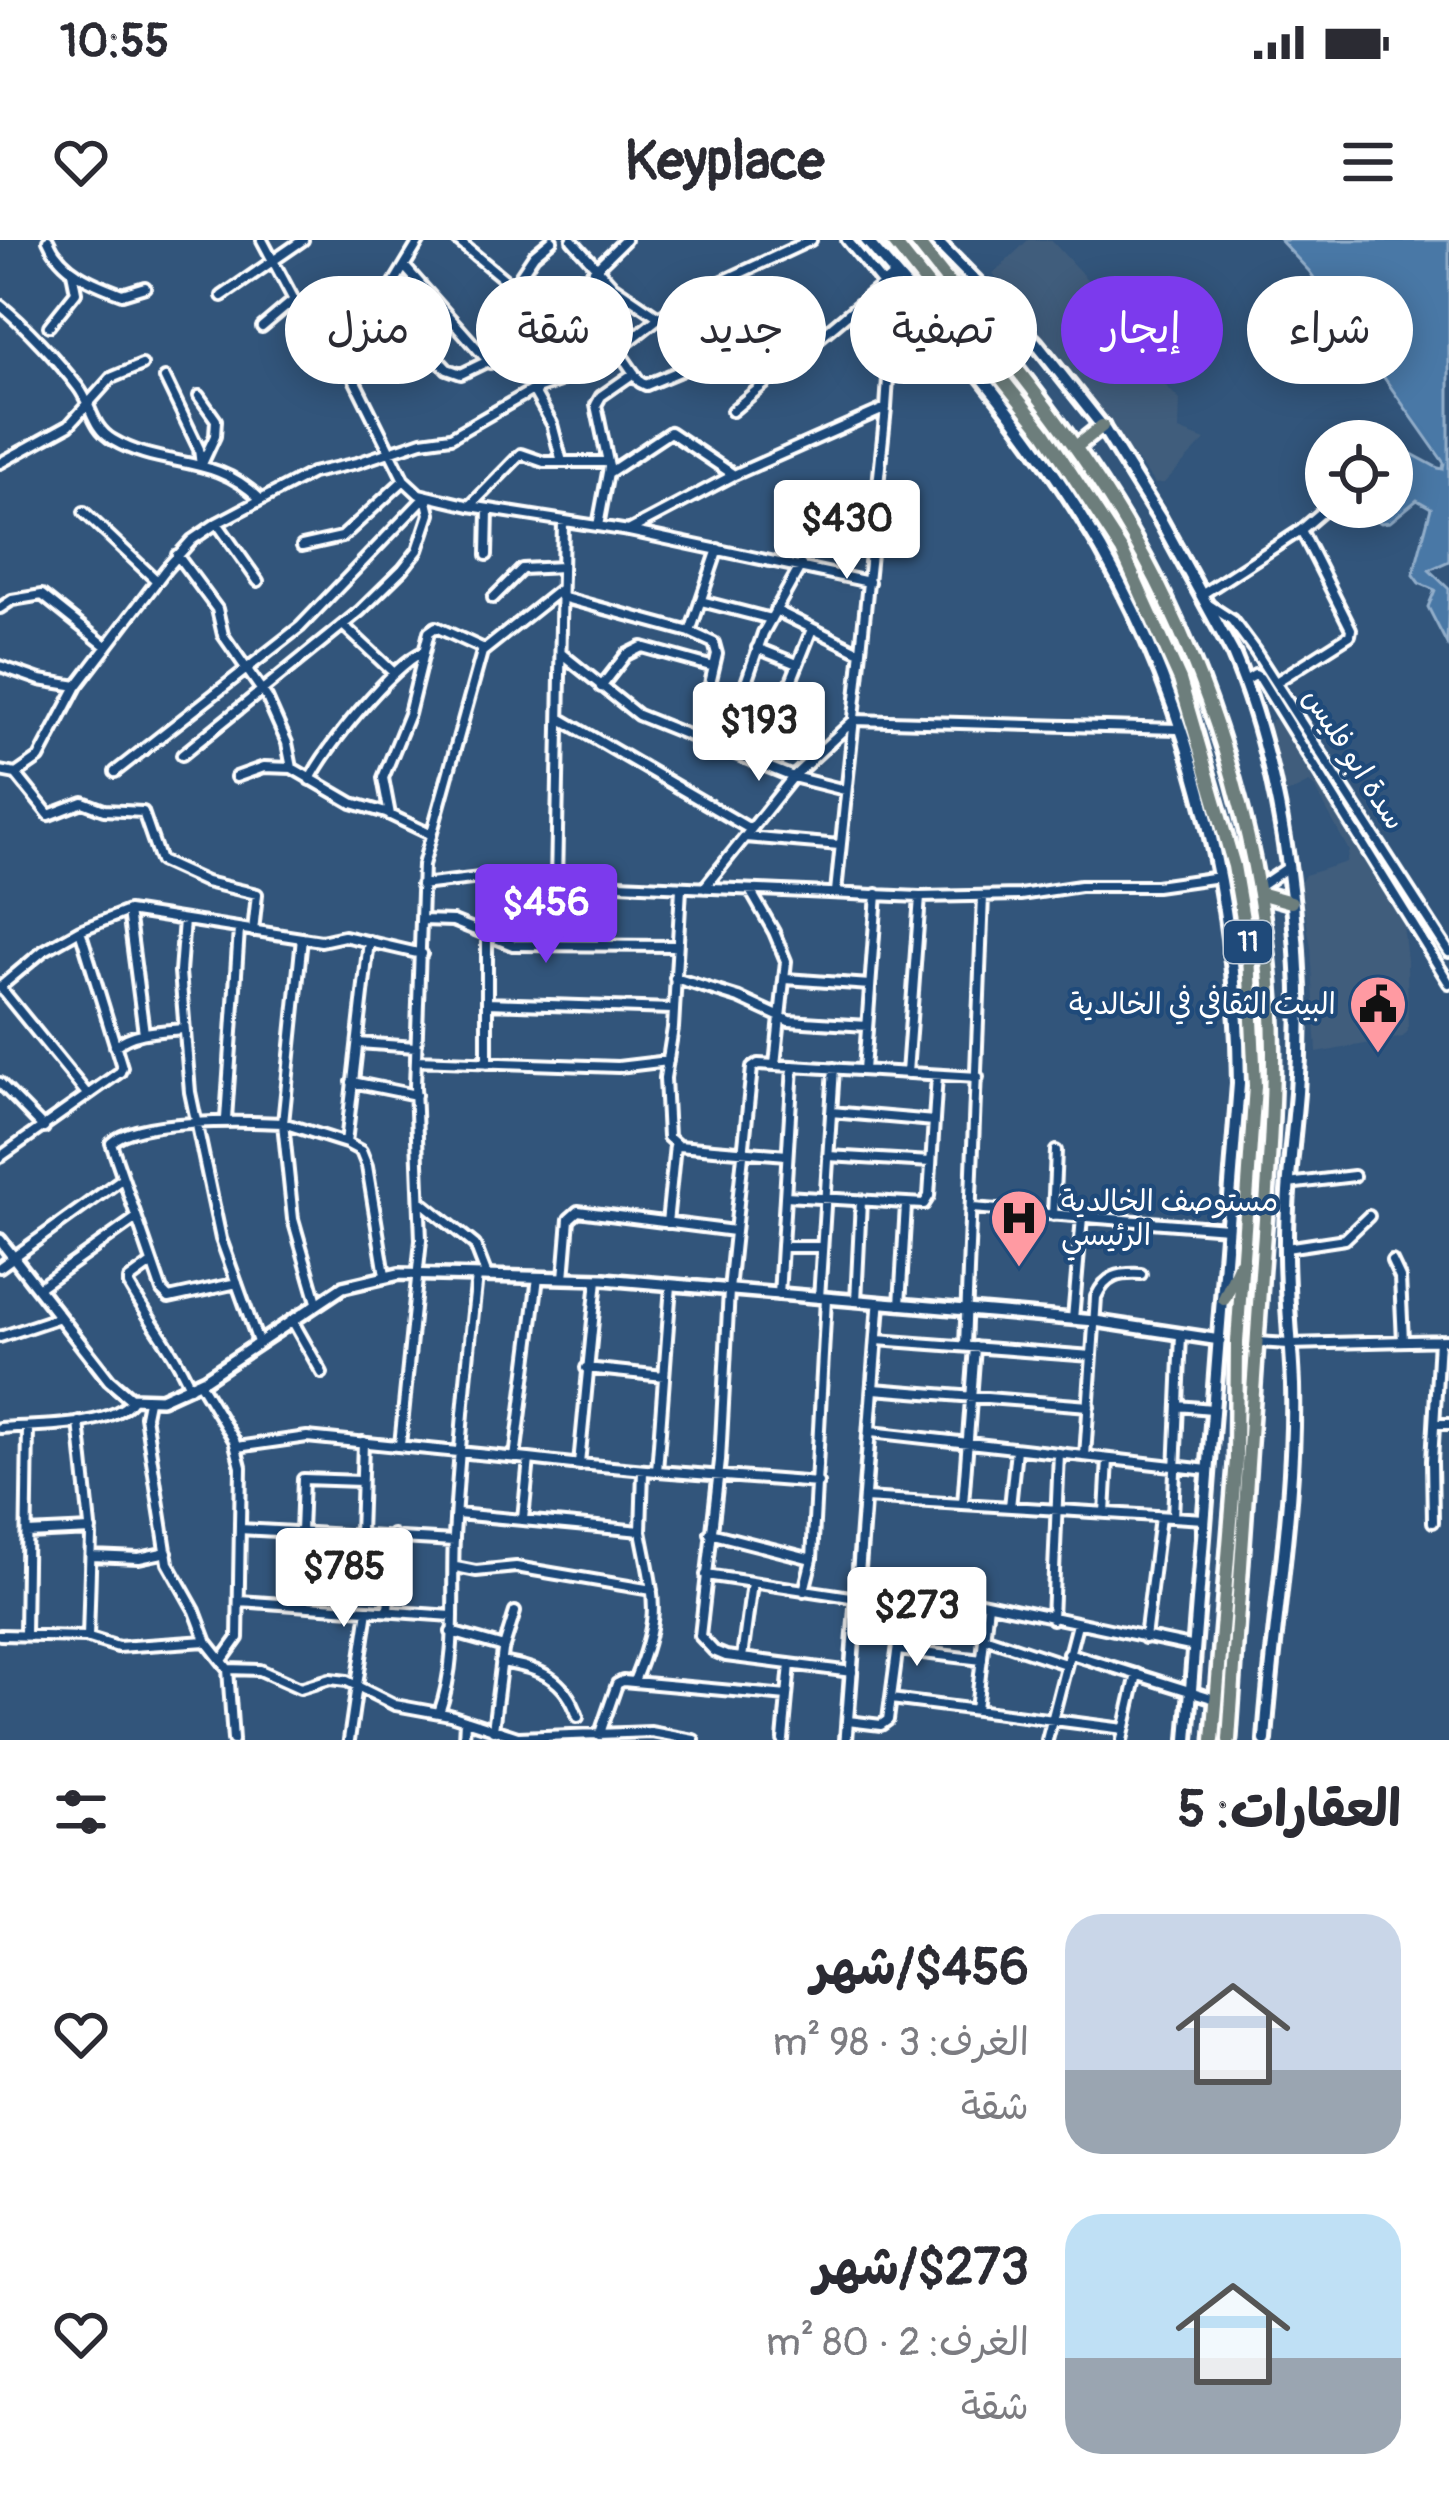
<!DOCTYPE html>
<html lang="ar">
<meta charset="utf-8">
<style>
body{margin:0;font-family:Pangolin,"Playpen Sans Arabic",sans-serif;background:#f7f7f7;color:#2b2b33;direction:rtl;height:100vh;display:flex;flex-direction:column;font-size:45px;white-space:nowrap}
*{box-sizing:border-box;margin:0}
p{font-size:39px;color:#7c7c81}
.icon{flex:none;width:66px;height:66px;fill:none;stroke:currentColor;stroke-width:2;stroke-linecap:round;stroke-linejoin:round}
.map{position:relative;height:1500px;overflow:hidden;direction:ltr}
.side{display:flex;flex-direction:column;background:#fff;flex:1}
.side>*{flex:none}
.hud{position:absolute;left:36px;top:36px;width:1377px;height:108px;direction:rtl;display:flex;gap:24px}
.tools{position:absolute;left:1305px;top:180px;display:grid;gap:24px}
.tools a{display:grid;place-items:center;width:108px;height:108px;border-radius:50%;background:#fff;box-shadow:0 6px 30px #0003;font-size:60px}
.price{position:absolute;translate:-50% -102px;padding:0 27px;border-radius:12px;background:#fff;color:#222;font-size:39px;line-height:78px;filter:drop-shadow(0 3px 6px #0008)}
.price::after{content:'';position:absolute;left:50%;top:72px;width:36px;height:27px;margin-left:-18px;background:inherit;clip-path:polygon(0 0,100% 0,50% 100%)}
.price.selected{background:#7c3aed;color:#fff}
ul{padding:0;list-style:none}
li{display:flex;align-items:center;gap:36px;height:300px;padding:0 48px}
li span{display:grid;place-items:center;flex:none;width:336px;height:240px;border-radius:36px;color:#555}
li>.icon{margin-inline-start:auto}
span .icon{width:144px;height:144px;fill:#fffc;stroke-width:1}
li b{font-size:51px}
h2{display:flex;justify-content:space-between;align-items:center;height:144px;padding:0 48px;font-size:51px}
.tag{padding:0 42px;border-radius:54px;background:#fff;box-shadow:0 6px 30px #0003;font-size:42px;line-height:108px}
.tag.selected{background:#7c3aed;color:#fff}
.status{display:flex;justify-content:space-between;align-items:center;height:84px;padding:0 60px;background:#fff;direction:ltr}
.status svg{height:33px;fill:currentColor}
header{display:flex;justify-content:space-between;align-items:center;height:156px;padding:0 48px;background:#fff;font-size:54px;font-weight:800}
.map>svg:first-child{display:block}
</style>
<div class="status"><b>10:55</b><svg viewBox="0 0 49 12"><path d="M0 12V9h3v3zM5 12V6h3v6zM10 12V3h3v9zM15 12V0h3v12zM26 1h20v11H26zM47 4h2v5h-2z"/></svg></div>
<header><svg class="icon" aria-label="menu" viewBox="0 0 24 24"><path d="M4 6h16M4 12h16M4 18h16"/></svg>Keyplace<svg class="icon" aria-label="heart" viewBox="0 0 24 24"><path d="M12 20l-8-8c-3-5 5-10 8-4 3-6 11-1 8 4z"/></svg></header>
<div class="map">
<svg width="1449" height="1500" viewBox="0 0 1449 1500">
<rect width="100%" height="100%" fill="#32557b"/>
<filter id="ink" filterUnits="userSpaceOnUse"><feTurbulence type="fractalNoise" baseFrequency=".00833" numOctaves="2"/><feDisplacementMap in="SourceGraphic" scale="24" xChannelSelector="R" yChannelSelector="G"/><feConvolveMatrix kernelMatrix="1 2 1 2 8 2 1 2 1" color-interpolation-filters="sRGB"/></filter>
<g filter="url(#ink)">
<!-- built -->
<path fill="#3f5d7c" d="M1028 0H1051L1096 49 1145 68 1151 82V118L1155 135 1180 160 1179 190 1205 200 1164 243 1155 244 993 34Z
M1273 479 1298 484 1388 628 1400 658 1407 720 1408 791 1403 797 1317 813 1311 708 1300 643 1305 635 1346 622 1349 611 1315 548 1309 543 1287 554 1281 547 1269 484Z"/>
<!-- water -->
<path fill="#4a78a6" stroke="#92aeca" stroke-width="3" d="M1280 0H1449V321L1429 330 1449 349 1447 404 1428 367 1435 350 1419 343 1413 335 1431 268 1417 260 1390 282 1381 283 1357 267H1392V225L1410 213 1438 228 1443 229 1444 223 1309 31Z"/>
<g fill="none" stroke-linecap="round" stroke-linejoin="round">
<!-- minor casing -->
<g stroke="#fff" stroke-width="16">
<path id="minor" d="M48 0C61 31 92 43 122 54L145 47
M262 0 294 60 342 115 404 240 419 254 470 266 629 291 869 342
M457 0 540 69
M572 0 613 46 660 78
M847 0 883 44
M405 27 490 123
M514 45 534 15 552 0
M222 56 303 0
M384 61 447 129 461 134 515 108 625 0
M0 65C24 84 59 122 78 147 92 165 91 187 113 200 162 229 214 213 259 258
M49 86 76 52 72 32
M262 87 294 60
M745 108 768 141
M618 110 640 142 646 145 733 109H807
M346 122 420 0
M165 138 199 209 201 226 215 196 216 180 199 156
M533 150 552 184 562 222
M732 171 894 35
M0 223 69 185 111 138 142 125
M610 232 670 192 734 235
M471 265 521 214 544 222H608
M84 272 157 341
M217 283 258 341
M598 286 609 227 596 165 601 156 634 133
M630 290 734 235 886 168
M302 306 342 297 404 240
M177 315 217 369 223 395 267 458 287 503 292 528
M487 315 488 269
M1201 355 1301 290 1328 267
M561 357 690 392 714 403 717 414 697 500
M493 358 522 329 562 327
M701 361 771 379
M1209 365 1232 380 1255 411 1449 712
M0 368 12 360 42 355 107 407
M775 370 860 412
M343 385 394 433
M690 392 718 309
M757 408 797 424
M562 414 638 475 793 537 845 550
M0 426 40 440 77 446
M1245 441 1255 435 1260 438 1449 743
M1276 442 1350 395 1351 389 1301 290
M601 447 626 415 642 407 714 427
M705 461 819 510
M735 475 763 393 801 325
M561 479 750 589
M772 489 812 389
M182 515 360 371 403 329 418 310 430 274 426 257
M0 531 16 534 39 518 77 446 166 329 192 300 217 283 312 233 357 223 422 201 451 197 531 151 565 139 618 110 680 61 811 0
M115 532 300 387 426 256
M16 534 49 575 83 562 104 570 143 572 160 621 206 642 257 654 253 691
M236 537 264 527 292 528 352 563 386 573 430 594
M310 540C323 510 394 424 423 412
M390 575 383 538 409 474 429 392 436 387 484 409
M745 597 840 605
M556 643 563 281
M421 645 480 638 920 657 1020 655 1080 646H1156L1219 637
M1259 647 1287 628
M681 648 673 788 665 838 668 897 678 906 787 915
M704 648 793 537 854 480 1178 489
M750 650 774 692 786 721 775 825
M836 652 886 168 895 35
M128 671 144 793
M184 680 180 732 190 852 221 999 258 1102
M422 680 453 681 513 705 677 706
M487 697V823
M675 738 739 758 789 781 867 786
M786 739 870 745
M0 747 43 711 80 690 128 671 321 701 344 696 422 714
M0 747 87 854
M487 763 672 769
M358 803 416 807
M115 806C133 791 161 791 184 789
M416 820 618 827 668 821
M864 830 877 654
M907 833 920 657
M352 842 416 855
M0 843 44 888
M831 872 934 881
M226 879 239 690
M346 903 361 911 367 926 385 1035
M828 916 931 922
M0 917 120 832 122 827 80 690
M1288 944 1354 936
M785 956 924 964 929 956 937 835
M423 963 475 1005 487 1036
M972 968 1227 988
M1053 975 1056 911
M667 983 675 905
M782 1007H822
M1286 1008 1345 999 1369 976
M1392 1021 1400 1038 1403 1101
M151 1024 129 1040V1045C149 1080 174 1110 190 1147
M0 1027 123 938
M564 1038 569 979 578 971 734 991
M597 1039 579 1224 657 1231 671 1045
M237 1043 169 1058 162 1051 111 903C135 878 247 881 283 883L302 698
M38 1048 135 979
M779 1055 793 826
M819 1058 834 828
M856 1061 861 961
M317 1062 293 979 283 883 346 903 369 701
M900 1065 906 965
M1073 1079 1082 977
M292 1080 322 1133
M0 1097 60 1077
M877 1100 1092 1116
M1257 1102 1289 1104 1449 1100
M965 1106 983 656
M586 1128 664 1136
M199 1142 234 1200 241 1227 238 1398 223 1419
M874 1149 1089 1166
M148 1161 145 1176 168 1323 195 1371 206 1400
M1178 1166 1212 1169
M79 1182 91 1296 88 1398
M1436 1184H1449
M0 1188C34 1185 112 1189 133 1159
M871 1192 1208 1230
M400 1205 421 1000 415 846 423 625 482 412 561 349
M237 1207 307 1197 529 1219 523 1279
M1085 1216 1096 1057C1106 1035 1119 1033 1141 1034
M515 1218 538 1037
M529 1219 581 1225
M658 1231 818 1243
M865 1258 1204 1279
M963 1264 975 1107
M1010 1267 1016 1209
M1105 1273 1108 1219
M457 1274 641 1291C654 1360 662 1374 634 1441
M1173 1277 1181 1095
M1433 1282 1432 1221 1439 1100
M240 1289 454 1301
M641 1291 643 1231
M301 1292 303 1239 361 1241
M27 1293 91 1290
M710 1293 812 1319
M360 1294 363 1202
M92 1316 139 1318 167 1312
M456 1327 476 1331 516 1327 652 1350
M706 1335 857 1358
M858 1347 967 1359 1195 1407
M804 1351 812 1319 826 1059
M239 1361 452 1376
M388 1371 393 1295
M1052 1379 1059 1213
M451 1392 504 1407
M0 1395 86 1397 118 1407 206 1401 228 1429 233 1500
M25 1395 28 1187
M984 1397 1065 1424
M1145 1398 1160 1277
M898 1410 982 1420
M1068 1413 1215 1459
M742 1418 752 1343
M501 1422C539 1428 565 1437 578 1477
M228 1429 260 1430 300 1448 330 1439 347 1441 395 1465 450 1475 518 1497 651 1492 694 1500
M852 1432 726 1416 714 1411 700 1396 720 1221 729 1050 752 828 758 824 978 837
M891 1459 1124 1489
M976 1470 988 1364
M439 1473C459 1418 451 1354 454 1297 459 1209 467 1123 477 1036
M848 1481 881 1485 888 1480 905 1352
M493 1490 503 1410 515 1372
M599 1496 617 1444 623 1441 787 1456
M349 1500 368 1370
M464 1500 465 1480
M783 1500 790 1424
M1047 1500 1077 1384
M1122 1500 1137 1434"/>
</g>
<!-- tertiary casing -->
<g stroke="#fff" stroke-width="18">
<path id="tertiary" d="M0 1000 109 1140 130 1158 161 1159 205 1139 343 1047 399 1034 604 1039 1095 1081 1220 1100
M846 1500 879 1063"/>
</g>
<!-- secondary casing -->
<g stroke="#fff" stroke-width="20">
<path id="secondary" d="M866 0C943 89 1022 179 1084 280 1187 446 1238 650 1239 844L1187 1500
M935 0 1036 103 1102 186 1160 279 1233 413C1286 537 1307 719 1297 853 1293 902 1286 950 1286 999 1285 1048 1291 1096 1293 1145 1296 1260 1273 1384 1265 1500"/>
</g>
<!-- trunk casing -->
<g stroke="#fff" stroke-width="21">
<path id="trunk" d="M892 0 1045 193 1122 311 1180 440 1234 626 1249 714 1255 846 1237 1102 1236 1220 1213 1500
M915 0C1001 110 1093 215 1156 340 1228 483 1272 651 1273 812 1273 897 1264 981 1259 1065 1250 1210 1240 1355 1229 1500
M1077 206 1102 186
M1259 653 1291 662
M1224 1059 1240 1024"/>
</g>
<!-- minor -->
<use href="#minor" stroke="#1f4a7a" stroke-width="8"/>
<!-- tertiary -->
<use href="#tertiary" stroke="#1f4a7a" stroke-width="9"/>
<!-- secondary -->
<use href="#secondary" stroke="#1f4a7a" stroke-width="10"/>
<!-- trunk -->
<use href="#trunk" stroke="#6d7e7c" stroke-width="12"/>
</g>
</g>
<!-- icons -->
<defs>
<g id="civic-pin" transform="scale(3)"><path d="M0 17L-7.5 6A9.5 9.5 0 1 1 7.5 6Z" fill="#ff9aa2" stroke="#1f4a7a"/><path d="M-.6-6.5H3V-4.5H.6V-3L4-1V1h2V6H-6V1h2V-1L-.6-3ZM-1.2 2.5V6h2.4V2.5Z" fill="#111"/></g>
<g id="hospital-pin" transform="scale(3)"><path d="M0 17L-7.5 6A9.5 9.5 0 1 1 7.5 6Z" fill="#ff9aa2" stroke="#1f4a7a"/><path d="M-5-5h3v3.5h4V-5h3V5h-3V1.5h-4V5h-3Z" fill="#111"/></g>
</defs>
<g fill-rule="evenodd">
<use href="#civic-pin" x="1378" y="764"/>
<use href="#hospital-pin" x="1019" y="978"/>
</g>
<g text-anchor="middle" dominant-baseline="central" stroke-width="9" stroke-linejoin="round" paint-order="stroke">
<!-- shield labels -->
<rect fill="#1f4a7a" stroke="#bcc9d7" stroke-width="3" x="1224" y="681" width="48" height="42" rx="9"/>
<g font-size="27" font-weight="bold" fill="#fff">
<text x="1248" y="702">11</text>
</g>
<!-- street labels -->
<g font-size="30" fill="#fff" stroke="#1f4a7a">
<text transform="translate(1354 519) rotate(57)">سدة ابو فليس</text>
</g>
<!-- poi labels -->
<g font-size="30" fill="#fff" stroke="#1f4a7a" text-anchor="end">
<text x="1336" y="764">البيت الثقافي في الخالدية</text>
<text x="1061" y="961" text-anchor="start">مستوصف الخالدية<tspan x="1061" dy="34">الرئيسي</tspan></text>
</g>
</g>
</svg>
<div class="tools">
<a><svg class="icon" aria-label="locate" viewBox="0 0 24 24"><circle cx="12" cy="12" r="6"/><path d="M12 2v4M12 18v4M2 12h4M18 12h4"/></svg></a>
</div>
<b class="price" style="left:847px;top:342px">$430</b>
<b class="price" style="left:759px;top:544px">$193</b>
<b class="price selected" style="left:546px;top:726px">$456</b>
<b class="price" style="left:344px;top:1390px">$785</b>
<b class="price" style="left:917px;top:1429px">$273</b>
<div class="hud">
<a class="tag">شراء</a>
<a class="tag selected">إيجار</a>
<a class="tag">تصفية</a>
<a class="tag">جديد</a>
<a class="tag">شقة</a>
<a class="tag">منزل</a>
</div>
</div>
<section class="side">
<h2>العقارات: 5<svg class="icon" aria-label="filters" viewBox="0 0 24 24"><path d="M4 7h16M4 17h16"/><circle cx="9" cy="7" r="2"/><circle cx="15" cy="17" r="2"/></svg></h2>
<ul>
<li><span style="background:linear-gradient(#c9d6e8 65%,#9aa5b1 0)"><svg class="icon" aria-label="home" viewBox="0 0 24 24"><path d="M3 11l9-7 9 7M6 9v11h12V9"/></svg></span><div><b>$456/شهر</b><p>الغرف: 3 · 98 m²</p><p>شقة</p></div><svg class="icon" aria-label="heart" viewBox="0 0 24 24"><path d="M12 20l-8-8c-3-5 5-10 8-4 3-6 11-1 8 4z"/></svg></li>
<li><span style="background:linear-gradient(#bfe0f5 60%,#9aa5b1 0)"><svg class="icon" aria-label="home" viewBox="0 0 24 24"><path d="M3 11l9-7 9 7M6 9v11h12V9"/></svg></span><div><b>$273/شهر</b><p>الغرف: 2 · 80 m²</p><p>شقة</p></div><svg class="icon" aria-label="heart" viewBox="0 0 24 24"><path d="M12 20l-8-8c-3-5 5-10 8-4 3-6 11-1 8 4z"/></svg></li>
</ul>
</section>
